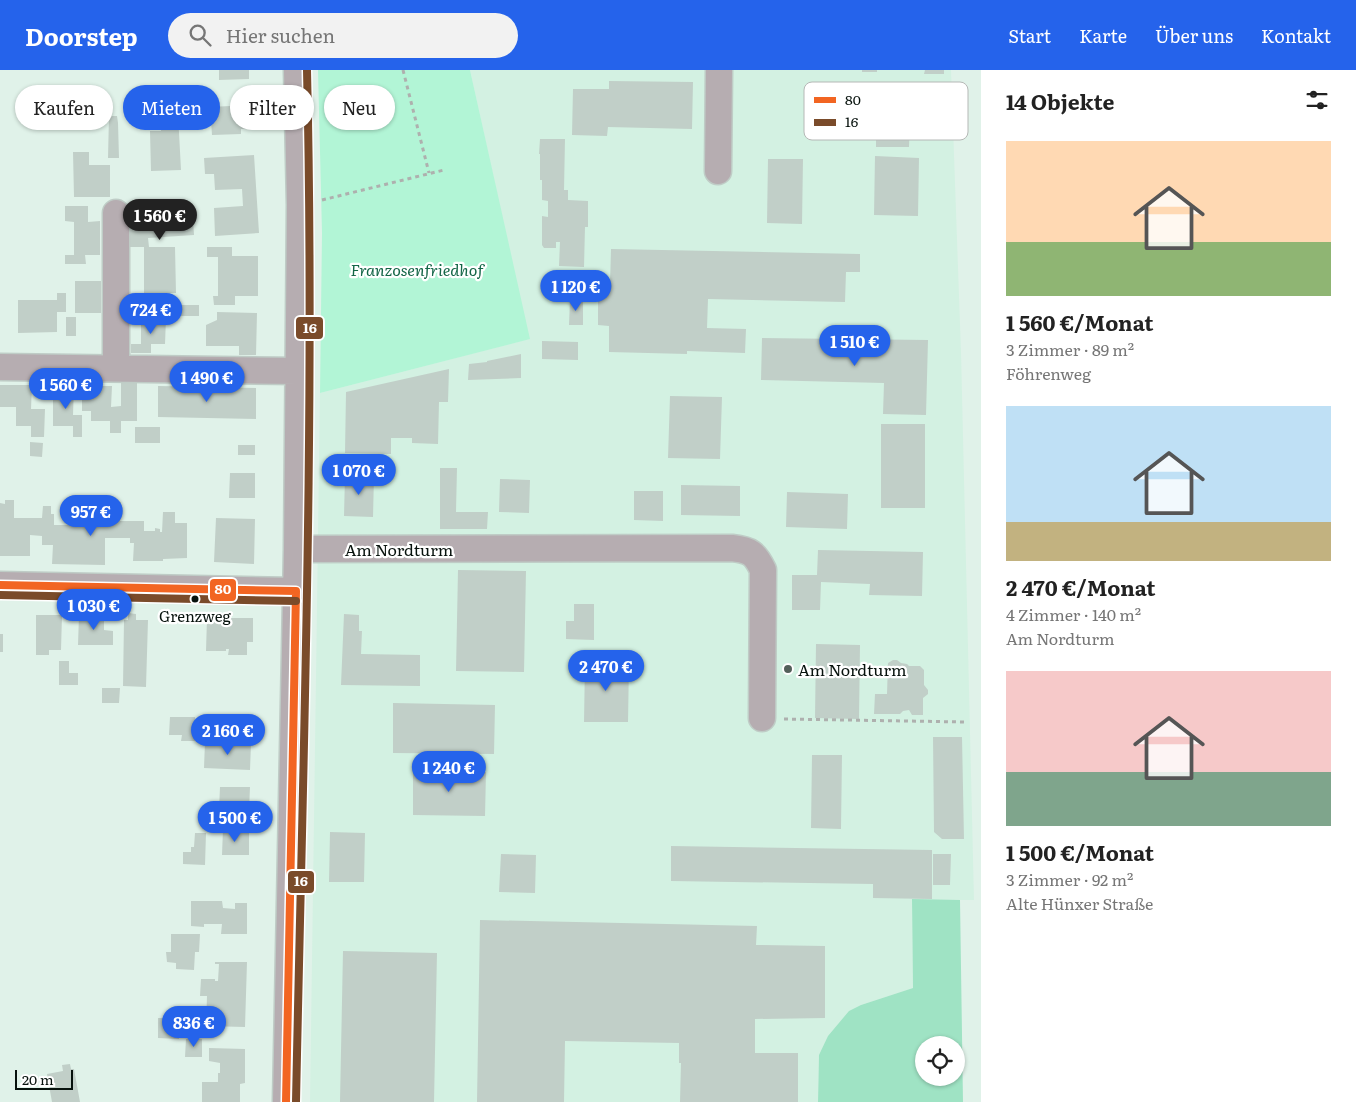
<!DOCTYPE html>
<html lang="de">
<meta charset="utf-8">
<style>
body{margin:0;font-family:Literata,serif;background:#f2f2f2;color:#222;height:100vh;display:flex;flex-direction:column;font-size:19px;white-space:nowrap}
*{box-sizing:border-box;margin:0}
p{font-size:16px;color:#767676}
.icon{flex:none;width:28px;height:28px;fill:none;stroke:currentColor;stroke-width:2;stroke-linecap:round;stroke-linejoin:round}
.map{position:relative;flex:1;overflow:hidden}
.drawer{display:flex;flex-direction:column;background:#fff;width:375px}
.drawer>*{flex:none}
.hud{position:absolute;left:15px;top:15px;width:475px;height:45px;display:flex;gap:10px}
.buttons{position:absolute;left:915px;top:966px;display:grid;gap:10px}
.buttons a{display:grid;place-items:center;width:50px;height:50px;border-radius:50%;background:#fff;box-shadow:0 1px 4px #0004;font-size:25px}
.scale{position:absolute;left:15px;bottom:12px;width:58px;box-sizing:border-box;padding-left:5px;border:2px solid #07120d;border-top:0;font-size:14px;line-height:18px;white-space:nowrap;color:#07120d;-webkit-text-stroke:4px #fff;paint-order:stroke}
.price{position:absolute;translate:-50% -42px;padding:0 11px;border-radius:18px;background:#2563eb;color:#fff;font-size:16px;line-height:32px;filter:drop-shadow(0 1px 2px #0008)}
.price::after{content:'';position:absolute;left:50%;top:30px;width:15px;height:11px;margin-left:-8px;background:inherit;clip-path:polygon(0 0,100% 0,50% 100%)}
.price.on{background:#222;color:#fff}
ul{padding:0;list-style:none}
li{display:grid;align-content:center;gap:10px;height:265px;padding:0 25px}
li span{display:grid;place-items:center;height:155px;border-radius:0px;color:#555}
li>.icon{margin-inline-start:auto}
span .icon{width:90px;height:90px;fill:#fffc;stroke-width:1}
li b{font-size:21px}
h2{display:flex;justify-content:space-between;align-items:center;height:60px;padding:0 25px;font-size:21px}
.tag{padding:0 18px;border-radius:22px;background:#fff;box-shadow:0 1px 4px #0004;font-size:18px;line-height:45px}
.tag.on{background:#2563eb;color:#fff}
header{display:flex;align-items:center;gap:30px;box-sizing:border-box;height:70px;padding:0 25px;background:#2563eb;color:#fff}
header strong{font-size:24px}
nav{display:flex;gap:28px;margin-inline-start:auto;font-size:18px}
.search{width:350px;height:45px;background:#f2f2f2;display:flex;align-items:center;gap:12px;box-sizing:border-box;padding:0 18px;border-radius:28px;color:#767676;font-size:19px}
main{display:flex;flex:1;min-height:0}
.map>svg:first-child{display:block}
</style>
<header>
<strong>Doorstep</strong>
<div class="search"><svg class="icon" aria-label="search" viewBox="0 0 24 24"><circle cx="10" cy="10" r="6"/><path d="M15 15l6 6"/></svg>Hier suchen</div>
<nav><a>Start</a><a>Karte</a><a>Über uns</a><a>Kontakt</a></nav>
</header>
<main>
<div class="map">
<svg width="981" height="1032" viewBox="0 0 981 1032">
<rect width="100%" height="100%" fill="#e0f2e9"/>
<!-- built -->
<path fill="#d3f1e2" d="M470 0H951L961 282 974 830H912L913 918 861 935 819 985 818 1032H310L320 323 529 269Z"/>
<!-- green -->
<path fill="#b2f5d6" d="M318 0H470L530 269 320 323 322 163Z"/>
<!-- forest -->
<path fill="#9fe3c4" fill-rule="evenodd" d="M912 829 960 830 963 1032H818L819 985 828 966 849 941 861 935 913 918ZM924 975H956V1008H924Z"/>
<!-- building -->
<path fill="#c1cfc8" d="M219 0H249V9L219 10Z
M862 0H877V2H862Z
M925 0H944V4H924Z
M609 11 693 12 692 59 608 57 607 66 572 65 573 19H609Z
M877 21 905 22V49H910L909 77H876V43H871V34H876Z
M251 35 253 59H241V64L212 65 210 37Z
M178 44 181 100 151 101 150 61H161L160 45Z
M109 46H117L118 53 119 88H108Z
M540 69H565L564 120H568V130L588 131V157H585L584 197 559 196 560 172H556V178H544L542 175V146L548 147V131L542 130V110H540V84H539Z
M73 82H89V95H110V127H74Z
M254 85 259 163 215 166 214 138 243 136 242 119 215 120 214 104H205L204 88Z
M875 86 919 88 918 146 874 145Z
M768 89H803L802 154 767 153Z
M192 133 194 165 148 168 149 177H175L176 223H144V177H130L128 137Z
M65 136H88V152L100 151V185H85L86 194H65V185H74V152L65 151Z
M207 177H232V186H258V226H235V235H214L213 226H218V187H207Z
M611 179 860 184V202H846L845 232 708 229 707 258 746 259 745 283 687 281V284L609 282V256L598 255V214L610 215Z
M75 211H101V243H75Z
M57 223H66V242H57V262L18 263V230H57Z
M135 226H156V235H135Z
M570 229H583V255H569Z
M178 235H199V246H178Z
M217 242 257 243 256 285H239V276H206V255L217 250Z
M66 247H76V266H66Z
M141 248H166L165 274H151V283H131V274H141Z
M762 268 928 270 926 345 883 344 884 313 761 310Z
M542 271 578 272V290L542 289Z
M521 284V308L468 310 469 294 487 292V291Z
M449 299 448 332H439L438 374 412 373V368H391V384L345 383 346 322Z
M121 309H137V351H121V363H110V351H91V341H82V322H91V316H112L111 337 121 336Z
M0 315H32L31 339H45L44 367H31V356H16V337H0Z
M53 315 74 316 73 345H82V367H73V356H53Z
M158 316 256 318V349L158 347Z
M670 326 722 327 720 389 668 388Z
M881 354H925V438H881Z
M135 357H160V373H135Z
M30 372 43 373 42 387 30 386Z
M238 375H255V385H238Z
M440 398H457L456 442H488L487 459H440Z
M230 403H255V428H229Z
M345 406H374L373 447 344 446Z
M500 409 530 410 529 443 499 442Z
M681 415 740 416V446L681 445Z
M634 421H663V451L634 450Z
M787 422 848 424 847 459 786 457Z
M5 430H14V448H42L43 436H51V444H54V455H80V449H88V456L105 455 107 432H121L120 451H144V461H155V458L160 459V462H162L163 442H175V453H187V488L163 489V491H133L134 473H130V468H105V495L52 494 53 475H42V466L30 465V486H0V433L5 434Z
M216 448 255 449 254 494 214 492Z
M818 480 923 482 922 526 869 525 870 514 821 512 820 540H792V505H817Z
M458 500 526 501 524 602 456 601Z
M574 534H594V570L566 569V551H574Z
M128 543 136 544V550H148L146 617 123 616 124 550H128Z
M344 544 359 545V561H362L361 584 420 585V616L341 615Z
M36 545H62L61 580H49V585H36Z
M79 545 104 546V560L113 561V575H78Z
M207 548H253V572H247V585H228L229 579H226V581H206Z
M0 564H3V582H0Z
M816 574 860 575 859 649 815 648Z
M893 590H897L901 593 907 594 909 596H920L924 600V615L928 620V624L923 628V645H912L909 640 903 641 900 644H874L875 624H887L888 593Z
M59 591H69V603H78V615H59Z
M585 593H629L628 652H584Z
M102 618H120L119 633H102Z
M393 633 495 635 494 684 393 683Z
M170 647H195V671H181L182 665H169Z
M933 667H962L964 769H942L934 762Z
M205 672 251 673 250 700 204 698Z
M812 685H842L841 759 811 758Z
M413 701 486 702 485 746 413 745Z
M220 717H250L249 741 219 740Z
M223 759H236V762H249V785H222Z
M330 762 365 763 364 812H329Z
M195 763H206L205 795 183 794V782H191V777H194Z
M671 776 932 780V829L873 828V814L671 811Z
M501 784 536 785 535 823 499 822Z
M933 784H951L950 815H933Z
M191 831H222L223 838 235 839V833H247V864H221L222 854H204V857L191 856Z
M480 850 757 856 756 875 825 876V948L755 949V983H798V1032H680L681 993H679V973L565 971 564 1032H477Z
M171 864H200L199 882H195L194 900 176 899V893L167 892 166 882H171Z
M343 881 437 883 434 1032H340Z
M215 892H247L245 957 206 956 207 926H200L201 909H215V911H218L219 894H215Z
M158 948H179V969L158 968Z
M186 969H202V987H185Z
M209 978 245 979V1013L240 1014V1032H202V1012H218V1003H220V993L209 991Z
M70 994 71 999H74L80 1032H52L47 1004 63 1001 62 995Z"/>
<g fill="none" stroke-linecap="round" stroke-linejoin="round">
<!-- minor casing -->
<g stroke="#bfccc6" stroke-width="29">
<path id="minor" d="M718 101 719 0
M116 143V298
M0 297 297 301
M297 479 732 478C750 480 755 483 763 500L762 648
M0 515 296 521
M286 1032 297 479 300 135 297 0"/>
</g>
<!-- path -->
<path stroke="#aeb0ae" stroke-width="3" stroke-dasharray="4 4" stroke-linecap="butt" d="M403 0 429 103
M322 130 444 100
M784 649 966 652"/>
<!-- minor -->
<use href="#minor" stroke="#b6adb1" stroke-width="26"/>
<!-- bus-1 casing -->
<g stroke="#fff" stroke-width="11">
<path id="bus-1" d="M0 515 296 521
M286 1032 296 521"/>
</g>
<!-- bus-2 casing -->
<g stroke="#fff" stroke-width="11">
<path id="bus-2" d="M0 525 296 531
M296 1032C303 688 315 344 307 0"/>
</g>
<!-- bus-1 -->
<use href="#bus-1" stroke="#f26522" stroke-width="8"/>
<!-- bus-2 -->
<use href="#bus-2" stroke="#7a4b2a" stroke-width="8"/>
</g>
<!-- markers -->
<circle fill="#07120d" stroke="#fff" stroke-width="2" cx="195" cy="529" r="4.5"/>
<circle fill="#53605a" stroke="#fff" stroke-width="2" cx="788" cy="599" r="5"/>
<g text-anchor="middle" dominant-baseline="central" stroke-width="4.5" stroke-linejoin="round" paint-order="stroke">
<!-- bus labels -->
<g font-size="15" fill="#07120d" stroke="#fff">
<text x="195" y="545">Grenzweg</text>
</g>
<!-- park labels -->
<g font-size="16" font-style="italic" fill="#146647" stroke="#fff">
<text x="417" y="199">Franzosenfriedhof</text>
</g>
<!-- street labels -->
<g font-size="16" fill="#07120d" stroke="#fff">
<text x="399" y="479">Am Nordturm</text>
</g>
<!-- poi labels -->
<g font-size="16" fill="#07120d" stroke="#fff" text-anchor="start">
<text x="798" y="599">Am Nordturm</text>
</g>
</g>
<!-- legend -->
<rect x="804" y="12" width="164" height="58" rx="8" fill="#fff" stroke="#b5b8b6" stroke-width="1"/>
<rect x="814" y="27" width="22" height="6" fill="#f26522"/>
<rect x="814" y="49" width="22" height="7" fill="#7a4b2a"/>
<g font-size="14" fill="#07120d">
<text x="845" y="35">80</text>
<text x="845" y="57">16</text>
</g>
<g stroke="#fff" stroke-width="2">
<rect x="295" y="246" width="29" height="24" rx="5" fill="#7a4b2a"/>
<rect x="209" y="508" width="28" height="24" rx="5" fill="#f26522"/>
<rect x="287" y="800" width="28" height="24" rx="5" fill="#7a4b2a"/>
</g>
<g font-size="14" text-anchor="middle" font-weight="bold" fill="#fff">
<text x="310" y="263">16</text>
<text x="223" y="524">80</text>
<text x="301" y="816">16</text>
</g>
</svg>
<div class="buttons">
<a><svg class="icon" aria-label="locate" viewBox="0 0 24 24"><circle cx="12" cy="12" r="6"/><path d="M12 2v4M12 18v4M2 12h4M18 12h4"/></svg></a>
</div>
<div class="scale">20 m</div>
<b class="price on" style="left:160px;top:171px">1 560 €</b>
<b class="price" style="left:576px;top:242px">1 120 €</b>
<b class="price" style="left:151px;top:265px">724 €</b>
<b class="price" style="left:855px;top:297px">1 510 €</b>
<b class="price" style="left:207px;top:333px">1 490 €</b>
<b class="price" style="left:66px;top:340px">1 560 €</b>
<b class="price" style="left:359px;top:426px">1 070 €</b>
<b class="price" style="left:91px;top:467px">957 €</b>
<b class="price" style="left:94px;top:561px">1 030 €</b>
<b class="price" style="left:606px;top:622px">2 470 €</b>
<b class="price" style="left:228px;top:686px">2 160 €</b>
<b class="price" style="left:449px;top:723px">1 240 €</b>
<b class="price" style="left:235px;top:773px">1 500 €</b>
<b class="price" style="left:194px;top:978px">836 €</b>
<div class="hud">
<a class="tag">Kaufen</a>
<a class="tag on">Mieten</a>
<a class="tag">Filter</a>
<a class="tag">Neu</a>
</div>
</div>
<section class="drawer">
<h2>14 Objekte<svg class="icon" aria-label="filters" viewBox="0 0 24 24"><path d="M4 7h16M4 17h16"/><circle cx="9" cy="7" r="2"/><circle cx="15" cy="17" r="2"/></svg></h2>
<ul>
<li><span style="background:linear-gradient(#ffd9b3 65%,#8fb573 0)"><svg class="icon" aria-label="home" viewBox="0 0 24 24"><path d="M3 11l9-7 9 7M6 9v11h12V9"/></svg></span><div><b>1 560 €/Monat</b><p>3 Zimmer · 89 m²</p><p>Föhrenweg</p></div></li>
<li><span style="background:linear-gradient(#bfe0f5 75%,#c2b280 0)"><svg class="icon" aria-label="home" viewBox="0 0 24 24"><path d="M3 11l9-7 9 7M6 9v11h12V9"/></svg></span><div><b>2 470 €/Monat</b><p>4 Zimmer · 140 m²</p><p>Am Nordturm</p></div></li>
<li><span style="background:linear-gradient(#f6c9c9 65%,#7fa58c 0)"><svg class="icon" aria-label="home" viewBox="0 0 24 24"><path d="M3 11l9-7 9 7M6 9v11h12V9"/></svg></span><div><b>1 500 €/Monat</b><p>3 Zimmer · 92 m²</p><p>Alte Hünxer Straße</p></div></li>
</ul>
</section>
</main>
